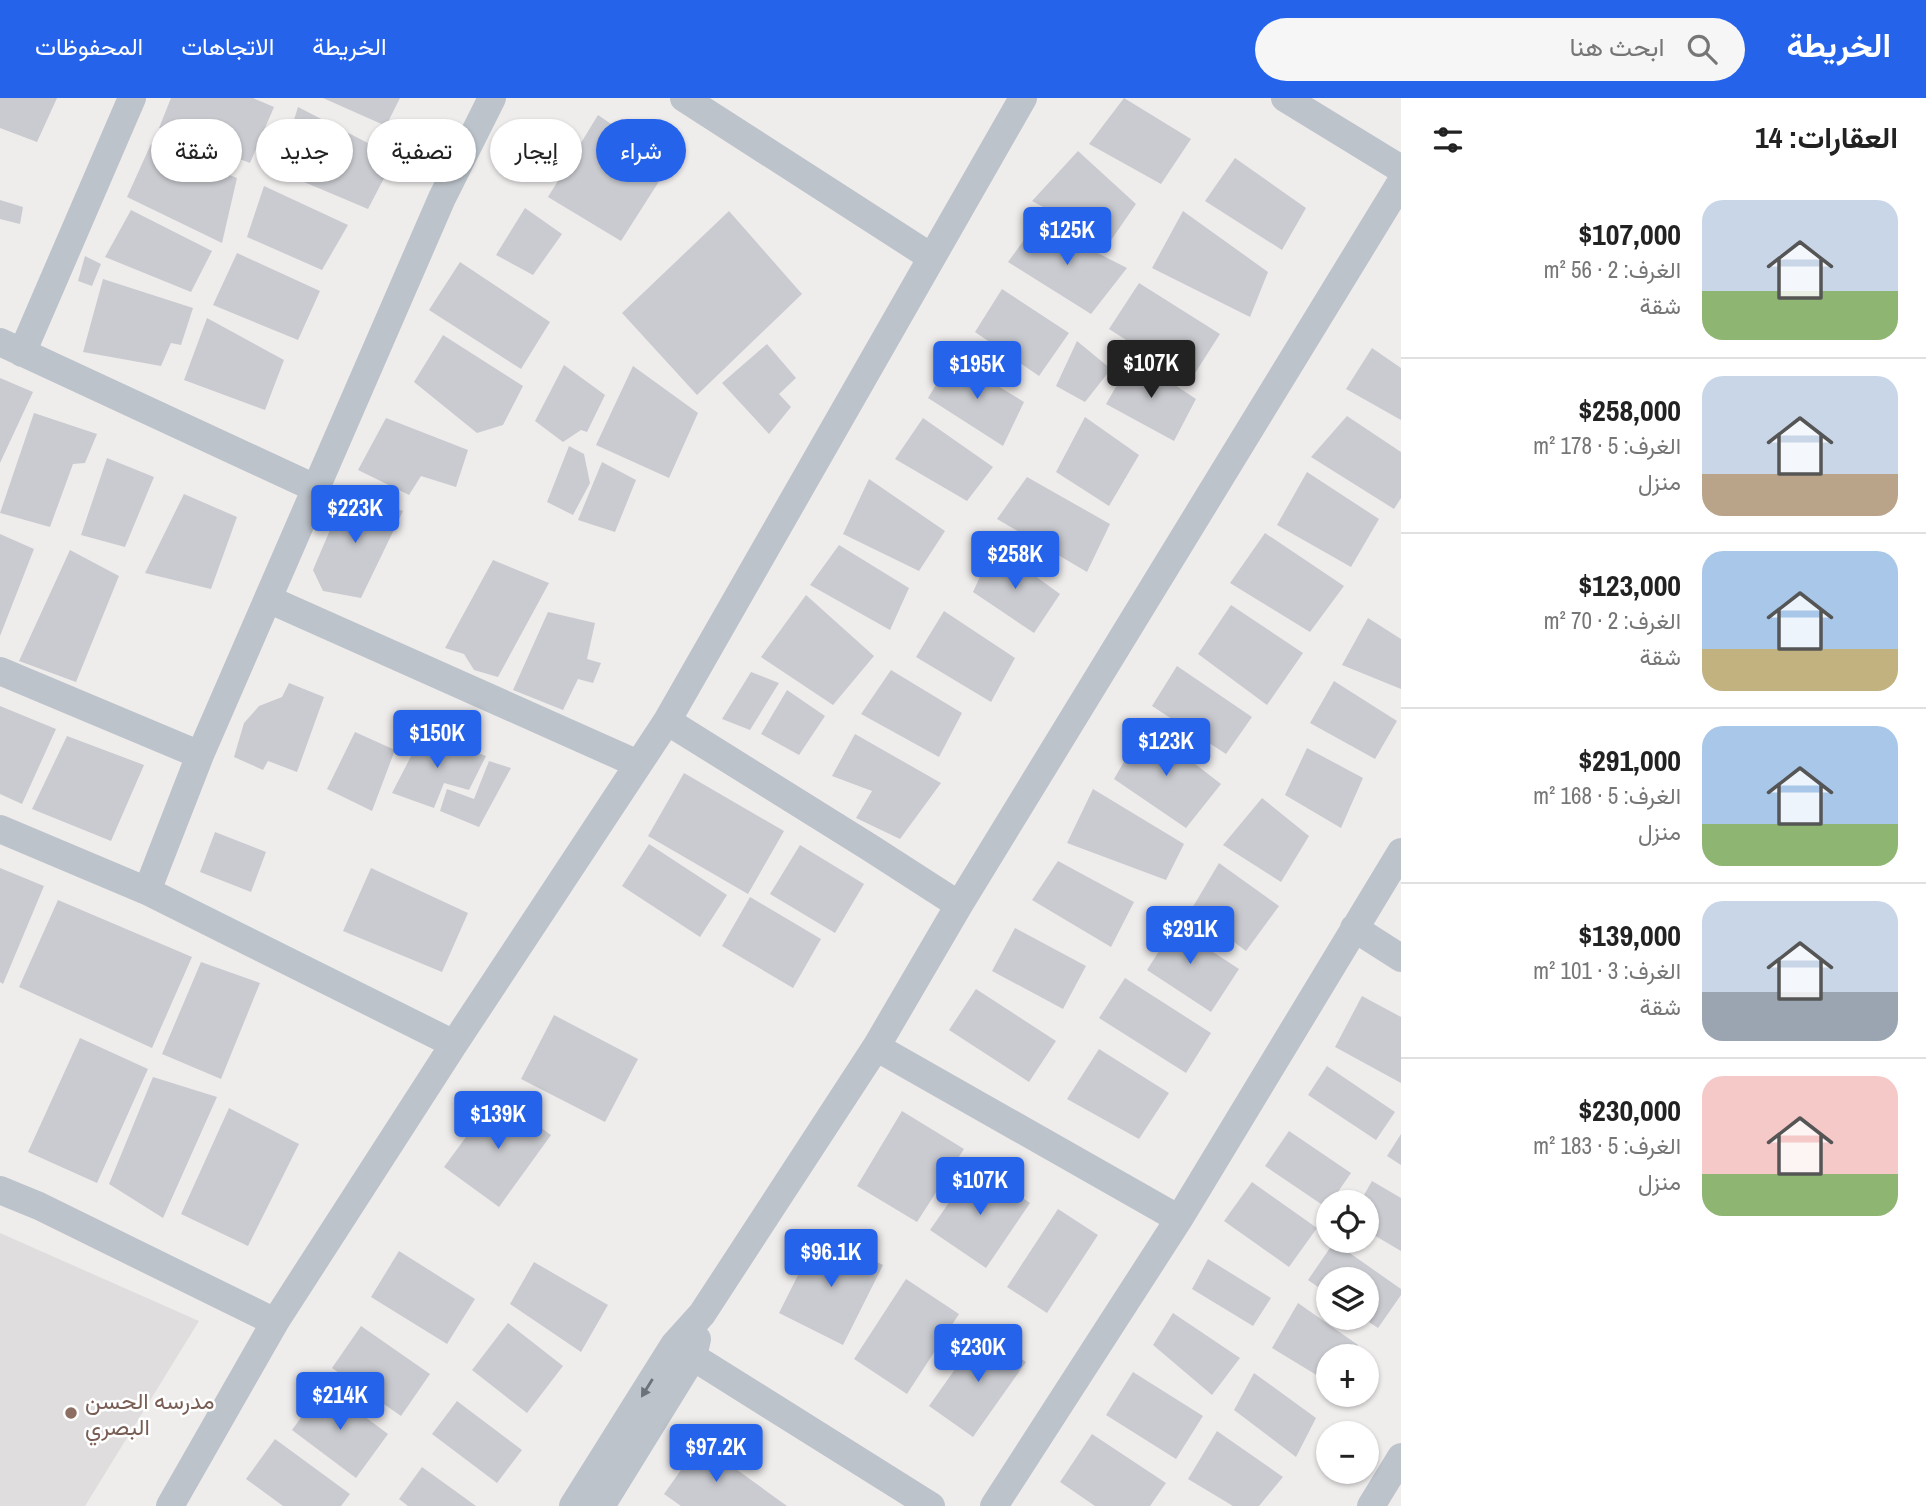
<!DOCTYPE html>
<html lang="ar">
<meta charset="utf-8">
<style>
body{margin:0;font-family:"Archivo Narrow",Vazirmatn,sans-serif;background:#f6f6f6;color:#222;direction:rtl;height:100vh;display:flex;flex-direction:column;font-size:26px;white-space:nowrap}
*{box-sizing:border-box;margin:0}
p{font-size:23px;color:#767676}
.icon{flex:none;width:38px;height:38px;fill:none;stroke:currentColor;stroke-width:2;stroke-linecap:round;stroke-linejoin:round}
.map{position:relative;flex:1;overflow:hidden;direction:ltr}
.side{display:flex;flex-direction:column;background:#fff;width:525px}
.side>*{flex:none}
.guide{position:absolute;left:21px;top:21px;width:665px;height:63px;direction:rtl;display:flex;gap:14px}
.fabs{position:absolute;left:1316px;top:1092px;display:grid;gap:14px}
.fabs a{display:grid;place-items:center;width:63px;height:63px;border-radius:50%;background:#fff;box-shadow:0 2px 5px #0004;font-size:35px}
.price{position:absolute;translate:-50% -60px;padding:0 16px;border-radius:7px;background:#2563eb;color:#fff;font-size:23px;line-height:46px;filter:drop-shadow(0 2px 4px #0008)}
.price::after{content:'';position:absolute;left:50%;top:42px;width:21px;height:16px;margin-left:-10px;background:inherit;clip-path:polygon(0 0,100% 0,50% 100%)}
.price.current{background:#222;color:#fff}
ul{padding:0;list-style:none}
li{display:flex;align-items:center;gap:21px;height:175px;padding:0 28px}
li+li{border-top:2px solid #e0e0e0}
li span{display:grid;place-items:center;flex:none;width:196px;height:140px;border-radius:21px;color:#555}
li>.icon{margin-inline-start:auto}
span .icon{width:84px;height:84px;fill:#fffc;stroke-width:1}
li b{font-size:30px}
h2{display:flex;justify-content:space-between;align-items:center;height:84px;padding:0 28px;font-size:30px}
.pill{padding:0 24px;border-radius:32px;background:#fff;box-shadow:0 2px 5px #0004;font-size:24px;line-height:63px}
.pill.current{background:#2563eb;color:#fff}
header{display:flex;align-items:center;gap:42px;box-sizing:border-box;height:98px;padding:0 35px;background:#2563eb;color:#fff}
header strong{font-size:33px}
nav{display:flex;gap:38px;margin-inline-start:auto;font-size:24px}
.search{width:490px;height:63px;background:#f6f6f6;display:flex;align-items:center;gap:18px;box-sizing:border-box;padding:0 24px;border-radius:38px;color:#767676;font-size:26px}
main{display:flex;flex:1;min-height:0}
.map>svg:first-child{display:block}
</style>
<header>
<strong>الخريطة</strong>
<div class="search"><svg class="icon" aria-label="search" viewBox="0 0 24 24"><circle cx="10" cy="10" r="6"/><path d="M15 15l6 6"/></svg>ابحث هنا</div>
<nav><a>الخريطة</a><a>الاتجاهات</a><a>المحفوظات</a></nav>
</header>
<main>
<section class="side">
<h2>العقارات: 14<svg class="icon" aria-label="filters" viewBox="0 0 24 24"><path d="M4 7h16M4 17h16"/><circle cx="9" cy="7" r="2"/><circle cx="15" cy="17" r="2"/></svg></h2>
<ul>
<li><span style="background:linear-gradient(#c9d6e8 65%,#8fb573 0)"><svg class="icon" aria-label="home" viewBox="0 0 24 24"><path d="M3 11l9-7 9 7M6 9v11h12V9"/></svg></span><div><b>$107,000</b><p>الغرف: 2 · 56 m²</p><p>شقة</p></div></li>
<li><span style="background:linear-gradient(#c9d6e8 70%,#b9a48a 0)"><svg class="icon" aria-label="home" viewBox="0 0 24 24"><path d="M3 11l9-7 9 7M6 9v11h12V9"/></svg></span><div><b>$258,000</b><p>الغرف: 5 · 178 m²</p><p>منزل</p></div></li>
<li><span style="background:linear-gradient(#a9c7e8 70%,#c2b280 0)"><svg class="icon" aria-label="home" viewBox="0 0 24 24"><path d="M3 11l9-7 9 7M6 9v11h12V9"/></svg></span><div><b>$123,000</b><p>الغرف: 2 · 70 m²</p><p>شقة</p></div></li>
<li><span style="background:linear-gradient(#a9c7e8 70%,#8fb573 0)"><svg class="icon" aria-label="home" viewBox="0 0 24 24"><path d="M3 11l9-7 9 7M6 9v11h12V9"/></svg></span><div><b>$291,000</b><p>الغرف: 5 · 168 m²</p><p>منزل</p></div></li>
<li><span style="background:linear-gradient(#c9d6e8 65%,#9aa5b1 0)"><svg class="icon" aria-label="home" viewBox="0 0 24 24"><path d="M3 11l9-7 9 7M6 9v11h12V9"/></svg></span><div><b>$139,000</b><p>الغرف: 3 · 101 m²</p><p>شقة</p></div></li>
<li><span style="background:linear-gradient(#f6c9c9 70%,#8fb573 0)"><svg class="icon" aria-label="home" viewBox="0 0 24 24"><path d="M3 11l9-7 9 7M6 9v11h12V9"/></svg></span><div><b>$230,000</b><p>الغرف: 5 · 183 m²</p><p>منزل</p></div></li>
</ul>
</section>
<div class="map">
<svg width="1401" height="1408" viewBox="0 0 1401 1408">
<rect width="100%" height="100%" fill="#efecec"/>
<!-- education -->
<path fill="#dfdddd" d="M0 1135 199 1223 85 1408H0Z"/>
<!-- building -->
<path fill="#cacbd0" d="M0 0H57L37 44 0 30Z
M171 0H253L274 9 250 65 159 30Z
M323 0H400L386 28Z
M1124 0 1191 41 1161 86 1089 46Z
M298 9 395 59 368 111 278 73Z
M598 17 670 66 621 143 548 99Z
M151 46 237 80 222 145 127 99Z
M1078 53 1136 106 1109 145 1032 103Z
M1235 60 1306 110 1282 152 1205 103Z
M264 88 348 127 322 172 247 139Z
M0 102 23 109 20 126 0 121Z
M525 110 562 136 533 177 496 157Z
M131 112 212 153 191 194 105 159Z
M729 113 802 196 697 297 622 215Z
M1183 113 1268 174 1250 219 1152 170Z
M1037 124 1127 170 1091 216 1008 164Z
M237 155 320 193 298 242 213 207Z
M85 158 101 166 92 188 78 183Z
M460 164 550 224 521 271 429 212Z
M103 181 193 210 181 247 171 245 161 268 83 254Z
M1139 185 1220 236 1190 283 1109 231Z
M1002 191 1069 235 1039 278 975 234Z
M207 220 284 262 265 312 184 282Z
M443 237 523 288 503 327 477 335 414 284Z
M1077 243 1111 271 1085 304 1056 288Z
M767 246 796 280 779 296 791 309 769 336 722 285Z
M1372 250 1401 270V322L1346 291Z
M1133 259 1196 301 1174 343 1106 306Z
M952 260 1024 304 1003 348 928 300Z
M564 267 605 297 587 334 581 332 563 344 535 323Z
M633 268 698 315 669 380 596 347Z
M0 280 33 294 0 365Z
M34 315 97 336 85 365 73 366 50 429 0 415Z
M1347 318 1401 354V400L1394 411 1311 359Z
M1085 319 1139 357 1109 408 1056 374Z
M386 320 468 352 456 389 421 378 409 397 358 372Z
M923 320 993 369 967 403 895 361Z
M569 348 584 356 590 385 573 417 547 404Z
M107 360 154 379 125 449 81 437Z
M602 364 636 382 615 434 578 422Z
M1307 374 1379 421 1351 469 1277 427Z
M1027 379 1110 426 1087 474 997 421Z
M869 381 945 433 919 473 843 436Z
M347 392 403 413 361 500 323 493 313 472Z
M184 396 237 419 211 491 145 475Z
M1265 435 1344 488 1310 534 1230 485Z
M0 436 34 451 0 538Z
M839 447 909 490 890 532 810 487Z
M994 448 1060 496 1034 535 973 494Z
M70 452 119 478 76 584 19 563Z
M493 462 549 485 498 579 474 572 464 556 445 550Z
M806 497 874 558 833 607 761 559Z
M1231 507 1303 555 1267 607 1198 556Z
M944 513 1015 560 991 604 916 559Z
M548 514 595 525 587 561 601 565 593 585 578 581 563 612 513 592Z
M1368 520 1401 541V591L1342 567Z
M1177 568 1252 619 1226 656 1152 608Z
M891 572 962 615 939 659 861 616Z
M751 574 779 585 750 632 722 621Z
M1334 583 1397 623 1375 661 1310 625Z
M289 585 324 599 297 674 268 663 263 672 234 659 244 625 259 608 282 599Z
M787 592 825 618 799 657 761 636Z
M0 608 56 631 22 706 0 696Z
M1145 627 1221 686 1186 730 1114 681Z
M355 634 395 652 372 713 327 691Z
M423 635 486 658 469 692 444 685 434 710 392 695Z
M855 636 941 685 900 741 856 720 872 693 832 678Z
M67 638 144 667 111 743 32 711Z
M1307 650 1363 680 1341 730 1285 697Z
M489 663 511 670 479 729 440 713 447 691 474 701Z
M684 675 784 733 748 796 648 738Z
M1093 691 1184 746 1166 782 1067 745Z
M1262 700 1309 738 1281 784 1223 747Z
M215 734 266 754 251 794 200 774Z
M649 746 727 797 700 839 622 788Z
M800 747 864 786 835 835 770 796Z
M1058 763 1134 804 1111 849 1032 802Z
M1219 765 1279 808 1246 853 1191 812Z
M0 770 44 788 3 886 0 884Z
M371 770 468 815 442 874 343 833Z
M750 799 821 841 793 890 722 848Z
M58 802 192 859 152 950 19 889Z
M1163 821 1239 871 1211 914 1147 872 1161 850 1149 842Z
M1015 830 1086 868 1063 911 992 873Z
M201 864 260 885 221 981 162 956Z
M1125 880 1211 935 1186 975 1099 920Z
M976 891 1056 943 1029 984 949 932Z
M1362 898 1401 919V985L1335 949Z
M554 917 638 961 605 1024 521 981Z
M80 940 148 971 97 1085 28 1054Z
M1099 951 1169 995 1139 1041 1067 1001Z
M1327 968 1395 1014 1376 1042 1308 997Z
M153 979 217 999 163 1120 109 1086Z
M496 998 551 1037 499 1109 444 1069Z
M229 1010 299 1046 248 1148 181 1116Z
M902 1013 964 1051 917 1124 857 1088Z
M1289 1033 1351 1075 1331 1104H1328L1327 1110 1265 1068Z
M1401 1036V1067L1387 1058Z
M975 1067 1030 1105 986 1170 930 1132Z
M1372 1083 1401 1100V1153L1367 1133V1104H1360Z
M1252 1084 1317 1130 1289 1169 1224 1123Z
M1058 1111 1098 1137 1047 1215 1007 1189Z
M819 1135 883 1167 843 1247 779 1215Z
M1334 1144 1401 1191V1197L1378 1230 1363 1220H1367V1181H1328V1196L1308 1182Z
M399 1153 475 1201 447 1246 371 1199Z
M1208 1161 1271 1200 1253 1228 1192 1191Z
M534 1164 608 1207 581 1254 510 1206Z
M906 1181 959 1216 907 1296 854 1261Z
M1298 1205 1358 1247 1350 1258H1328V1284L1272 1250Z
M1173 1215 1240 1260 1212 1297 1153 1247Z
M508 1225 563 1268 527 1315 472 1272Z
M361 1228 430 1276 401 1318 332 1270Z
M982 1233 1026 1264 973 1339 929 1308Z
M1133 1274 1203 1318 1176 1361 1106 1317Z
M1254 1275 1316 1320 1296 1359 1234 1312Z
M324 1288 388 1336 356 1380 292 1332Z
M457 1303 522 1352 497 1385 432 1336Z
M1217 1333 1283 1379 1259 1408H1233L1188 1381Z
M1092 1336 1166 1385 1150 1408H1095L1060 1384Z
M275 1341 350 1396 341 1408H283L246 1381Z
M700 1345 787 1408H681L664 1396Z
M422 1369 476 1408H408L399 1401Z"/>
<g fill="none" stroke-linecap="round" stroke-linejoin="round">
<!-- minor -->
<path stroke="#bcc3ca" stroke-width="28" d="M684 0 931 159
M1285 0 1401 71
M0 244 317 391
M22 255 132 0
M268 501 638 666
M0 573 200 657 442 100 492 0
M0 731 147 793 454 946
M147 793 200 657
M959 807 869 749 667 623 1023 0
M1354 830 1401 860
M876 949 1179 1121
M0 1092 39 1108 275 1224 170 1408
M275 1224 454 946 667 623
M674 1247 931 1408
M573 1408 674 1247 702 1216 876 949 959 807 1401 84
M601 1408 693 1259 697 1241
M994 1408 1179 1121 1401 754
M1371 1408 1401 1359"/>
</g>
<!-- one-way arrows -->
<defs><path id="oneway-solid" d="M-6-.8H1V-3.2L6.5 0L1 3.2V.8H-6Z" transform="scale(1.75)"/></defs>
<use fill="#6a727a" href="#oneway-solid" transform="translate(647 1290) rotate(122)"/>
<!-- markers -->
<circle fill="#8d6e63" stroke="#fff" stroke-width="2.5" cx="71" cy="1315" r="7"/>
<g text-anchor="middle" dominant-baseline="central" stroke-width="5" stroke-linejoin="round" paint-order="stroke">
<!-- education labels -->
<g font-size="23" fill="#785e54" stroke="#fff" text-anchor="start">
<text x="85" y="1302">مدرسه الحسن<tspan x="85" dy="26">البصري</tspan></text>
</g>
</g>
</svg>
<div class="fabs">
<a><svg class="icon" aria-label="locate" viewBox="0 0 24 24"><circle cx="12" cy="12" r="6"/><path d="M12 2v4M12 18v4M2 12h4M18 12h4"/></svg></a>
<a><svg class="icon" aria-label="layers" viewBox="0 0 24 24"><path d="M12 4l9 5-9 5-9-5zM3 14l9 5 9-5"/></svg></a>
<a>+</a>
<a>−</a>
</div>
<b class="price" style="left:1067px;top:169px">$125K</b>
<b class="price current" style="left:1151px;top:302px">$107K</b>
<b class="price" style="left:977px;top:303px">$195K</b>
<b class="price" style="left:355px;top:447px">$223K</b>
<b class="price" style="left:1015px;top:493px">$258K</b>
<b class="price" style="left:437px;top:672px">$150K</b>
<b class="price" style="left:1166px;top:680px">$123K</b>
<b class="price" style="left:1190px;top:868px">$291K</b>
<b class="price" style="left:498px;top:1053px">$139K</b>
<b class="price" style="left:980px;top:1119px">$107K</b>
<b class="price" style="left:831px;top:1191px">$96.1K</b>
<b class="price" style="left:978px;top:1286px">$230K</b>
<b class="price" style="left:340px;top:1334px">$214K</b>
<b class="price" style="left:716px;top:1386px">$97.2K</b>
<div class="guide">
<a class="pill current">شراء</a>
<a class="pill">إيجار</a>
<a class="pill">تصفية</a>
<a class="pill">جديد</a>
<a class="pill">شقة</a>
</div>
</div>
</main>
